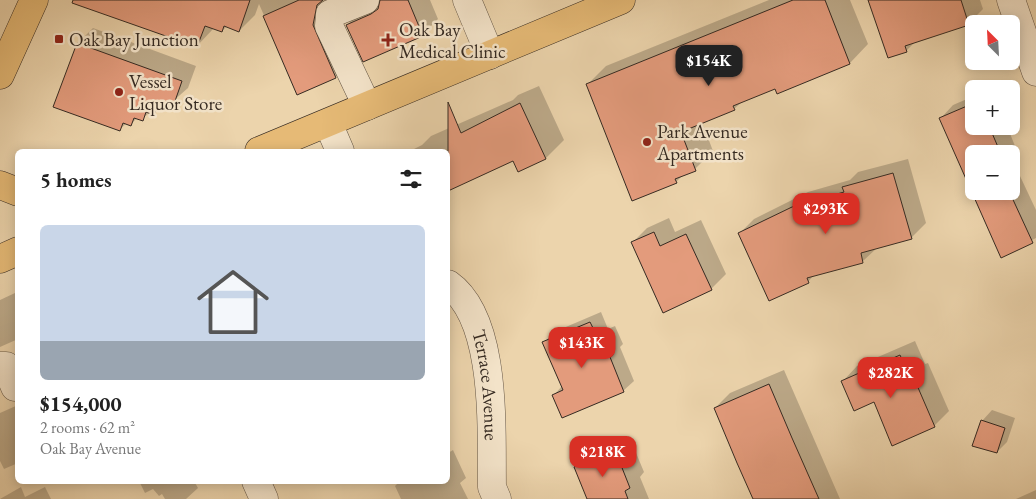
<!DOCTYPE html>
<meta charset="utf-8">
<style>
body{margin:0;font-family:"EB Garamond",serif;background:#f2f2f2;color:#222;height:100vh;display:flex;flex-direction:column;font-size:19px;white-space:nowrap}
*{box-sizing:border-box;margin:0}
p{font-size:16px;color:#767676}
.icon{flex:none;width:28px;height:28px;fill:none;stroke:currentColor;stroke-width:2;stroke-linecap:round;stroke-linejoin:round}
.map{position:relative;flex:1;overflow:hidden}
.panel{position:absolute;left:15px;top:149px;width:435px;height:335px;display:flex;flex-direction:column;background:#fff;border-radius:8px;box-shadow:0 2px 12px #0003}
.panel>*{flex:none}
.needle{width:32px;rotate:336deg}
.tools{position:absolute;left:965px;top:15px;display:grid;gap:10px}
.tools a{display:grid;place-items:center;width:55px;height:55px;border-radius:8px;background:#fff;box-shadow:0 2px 12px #0003;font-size:25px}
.price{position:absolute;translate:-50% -42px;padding:0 11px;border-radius:10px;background:#d93025;color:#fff;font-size:16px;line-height:32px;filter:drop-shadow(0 1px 2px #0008)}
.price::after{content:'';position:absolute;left:50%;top:30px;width:15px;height:11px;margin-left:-8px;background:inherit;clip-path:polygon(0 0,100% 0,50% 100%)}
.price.on{background:#222;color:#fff}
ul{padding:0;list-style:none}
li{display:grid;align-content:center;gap:10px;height:265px;padding:0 25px}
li+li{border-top:1px solid #e0e0e0}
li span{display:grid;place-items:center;height:155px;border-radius:8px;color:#555}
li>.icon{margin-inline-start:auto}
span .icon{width:90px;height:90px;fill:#fffc;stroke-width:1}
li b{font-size:21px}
h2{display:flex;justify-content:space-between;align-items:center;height:60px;padding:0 25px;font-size:21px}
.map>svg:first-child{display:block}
</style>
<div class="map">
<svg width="1036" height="499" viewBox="0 0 1036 499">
<rect width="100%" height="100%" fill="#ecd4ac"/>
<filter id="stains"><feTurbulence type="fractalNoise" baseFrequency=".004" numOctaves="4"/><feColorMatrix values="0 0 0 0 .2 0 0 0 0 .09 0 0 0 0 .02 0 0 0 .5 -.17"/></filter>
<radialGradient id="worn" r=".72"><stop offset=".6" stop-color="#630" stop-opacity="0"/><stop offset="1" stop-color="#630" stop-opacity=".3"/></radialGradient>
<!-- shadow -->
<path fill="#0003" fill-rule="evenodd" d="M87 0H330L351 61 336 77 298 93 259 4 255 15 239 31 227 26 222 31 214 28 197 46Z
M381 0H430L438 19 422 35 347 25 363 9Z
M769 0H850L868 44 850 63 777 92 775 87 743 101 734 109 702 122 713 151 695 169 685 173 676 182 588 84 606 66Z
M869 0H980L983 9 968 24 916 41 906 51Z
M93 28 196 66 188 88 164 109 160 107 153 114 150 112 142 119 137 118 131 124 127 123 120 129 55 106 78 43Z
M539 86 564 140 546 158 519 170 514 159 448 190V151H410L422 145 431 136 513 100 518 95Z
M974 96V126H1007L1017 151 1011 157 1036 210V238L1001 256 941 118 953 105ZM974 154H1011V191H974Z
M908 159 926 223 911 238 877 248 863 261 814 275 808 282 740 233 754 219 808 192 850 180 858 172Z
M669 218 675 232 701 220 726 274 711 289 632 243 647 228Z
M15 293 18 300V339L0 347V300Z
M601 312 608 329 615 326 623 344 620 347 634 381 623 391 554 395 562 386 544 343 554 332Z
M915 341 925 364 928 363 949 411 934 426 874 401 843 381 857 366Z
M784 370 840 499H756L715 408 730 393Z
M18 405V463L4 469 0 461V413Z
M992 410 1015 418 1007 442 997 452 982 421Z
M629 436 644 472 640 477 649 499H588L575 467 590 452Z
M453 450 466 478 460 483 468 499H401L395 486 400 481H448V453Z
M139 481H194L198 488 186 499H165L162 494 159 496 153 489 145 493Z
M21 487 25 497 45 487 51 499H0Z
M1036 490V499H1016Z"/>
<!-- building -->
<path fill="#e39b7c" stroke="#352a22" d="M73 0H250L239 32 224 26 222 32 205 26 197 47 72 3Z
M299 0H323L317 5 313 25 336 78 297 95 263 16Z
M380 0H408L423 36 363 62 346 25 371 14 378 9Z
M793 0H825L850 64 777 94 775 89 733 106 735 110 681 132 696 171 675 179 677 183 632 201 586 84Z
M868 0H961L969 25 905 46 907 52 888 58Z
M77 43 182 81 174 104 168 102 165 110 157 107 154 115 146 112 143 121 134 118 131 126 123 123 120 131 53 107Z
M448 102 461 133 520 103 546 159 518 172 513 161 448 191Z
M974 103V126H989L1001 154H974V191H1009L1033 243 1001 258 939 118Z
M893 173 912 239 861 253 863 263 807 278 809 283 769 301 738 233 792 207 844 192 842 187Z
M654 232 660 246 686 234 712 290 663 313 631 242Z
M590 322 598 338 604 335 613 355 610 357 624 392 562 418 552 395 563 390 542 342Z
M900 355 910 378 913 376 935 427 892 446 874 402 854 411 841 381Z
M769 384 792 438 819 499H753L737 463 714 408Z
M981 420 1005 428 997 453 972 446Z
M615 450 630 488 625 491 628 499H587L574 467Z"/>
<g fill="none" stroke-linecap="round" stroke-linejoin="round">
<!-- minor casing -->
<g stroke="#635444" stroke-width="29">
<g id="minor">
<path d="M365 0 330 14 329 26 367 106"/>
<path d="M467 0 490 55"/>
<path d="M1011 0 1036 72"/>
<path d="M328 123 340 151"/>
<path id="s1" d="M448 284C498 319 491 431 492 487L497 499"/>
<path d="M0 366H6L15 387"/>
<path d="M256 481 264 499"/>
</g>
</g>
<!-- major casing -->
<g stroke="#352a22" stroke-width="29">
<path id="major" d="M0 75 34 0
M259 151 621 0
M0 185 18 192
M0 259 18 251"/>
</g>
<!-- minor -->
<use href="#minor" stroke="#f3e3c9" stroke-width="28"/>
<!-- major -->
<use href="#major" stroke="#e6ba76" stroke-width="28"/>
</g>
<!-- markers -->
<g fill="#8f2418" stroke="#f3e3c9" stroke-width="2">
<rect x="54" y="34" width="10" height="10" rx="2.5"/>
<path d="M385.5 32.5h5v5h5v5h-5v5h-5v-5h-5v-5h5z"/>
<circle cx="119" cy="92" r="5"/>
<circle cx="647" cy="142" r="5"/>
</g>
<g text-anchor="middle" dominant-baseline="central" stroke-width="5" stroke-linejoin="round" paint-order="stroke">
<!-- poi labels -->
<g font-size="19" fill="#352a22" stroke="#f3e3c9" text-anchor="start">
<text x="399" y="29">Oak Bay<tspan x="399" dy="22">Medical Clinic</tspan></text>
<text x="69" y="39">Oak Bay Junction</text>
<text x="129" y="81">Vessel<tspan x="129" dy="22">Liquor Store</tspan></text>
<text x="657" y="131">Park Avenue<tspan x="657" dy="22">Apartments</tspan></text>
</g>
<!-- street labels -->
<g font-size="19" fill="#352a22" stroke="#f3e3c9">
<text stroke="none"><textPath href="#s1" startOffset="112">Terrace Avenue</textPath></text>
</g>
</g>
<rect width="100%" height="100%" filter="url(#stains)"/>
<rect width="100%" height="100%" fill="url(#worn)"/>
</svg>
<div class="tools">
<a><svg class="needle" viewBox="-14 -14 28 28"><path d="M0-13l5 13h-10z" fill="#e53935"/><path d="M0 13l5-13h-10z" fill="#767676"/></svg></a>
<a>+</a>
<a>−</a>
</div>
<b class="price on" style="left:709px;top:87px">$154K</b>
<b class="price" style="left:826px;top:235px">$293K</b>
<b class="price" style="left:582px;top:369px">$143K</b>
<b class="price" style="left:891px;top:399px">$282K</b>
<b class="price" style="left:603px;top:478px">$218K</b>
<section class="panel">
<h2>5 homes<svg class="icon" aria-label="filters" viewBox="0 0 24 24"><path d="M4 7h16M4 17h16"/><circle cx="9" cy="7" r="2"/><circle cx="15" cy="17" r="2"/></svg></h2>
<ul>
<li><span style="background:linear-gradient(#c9d6e8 75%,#9aa5b1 0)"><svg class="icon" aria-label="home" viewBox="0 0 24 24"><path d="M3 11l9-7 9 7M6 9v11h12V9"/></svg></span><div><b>$154,000</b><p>2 rooms · 62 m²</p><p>Oak Bay Avenue</p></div></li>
</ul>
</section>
</div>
